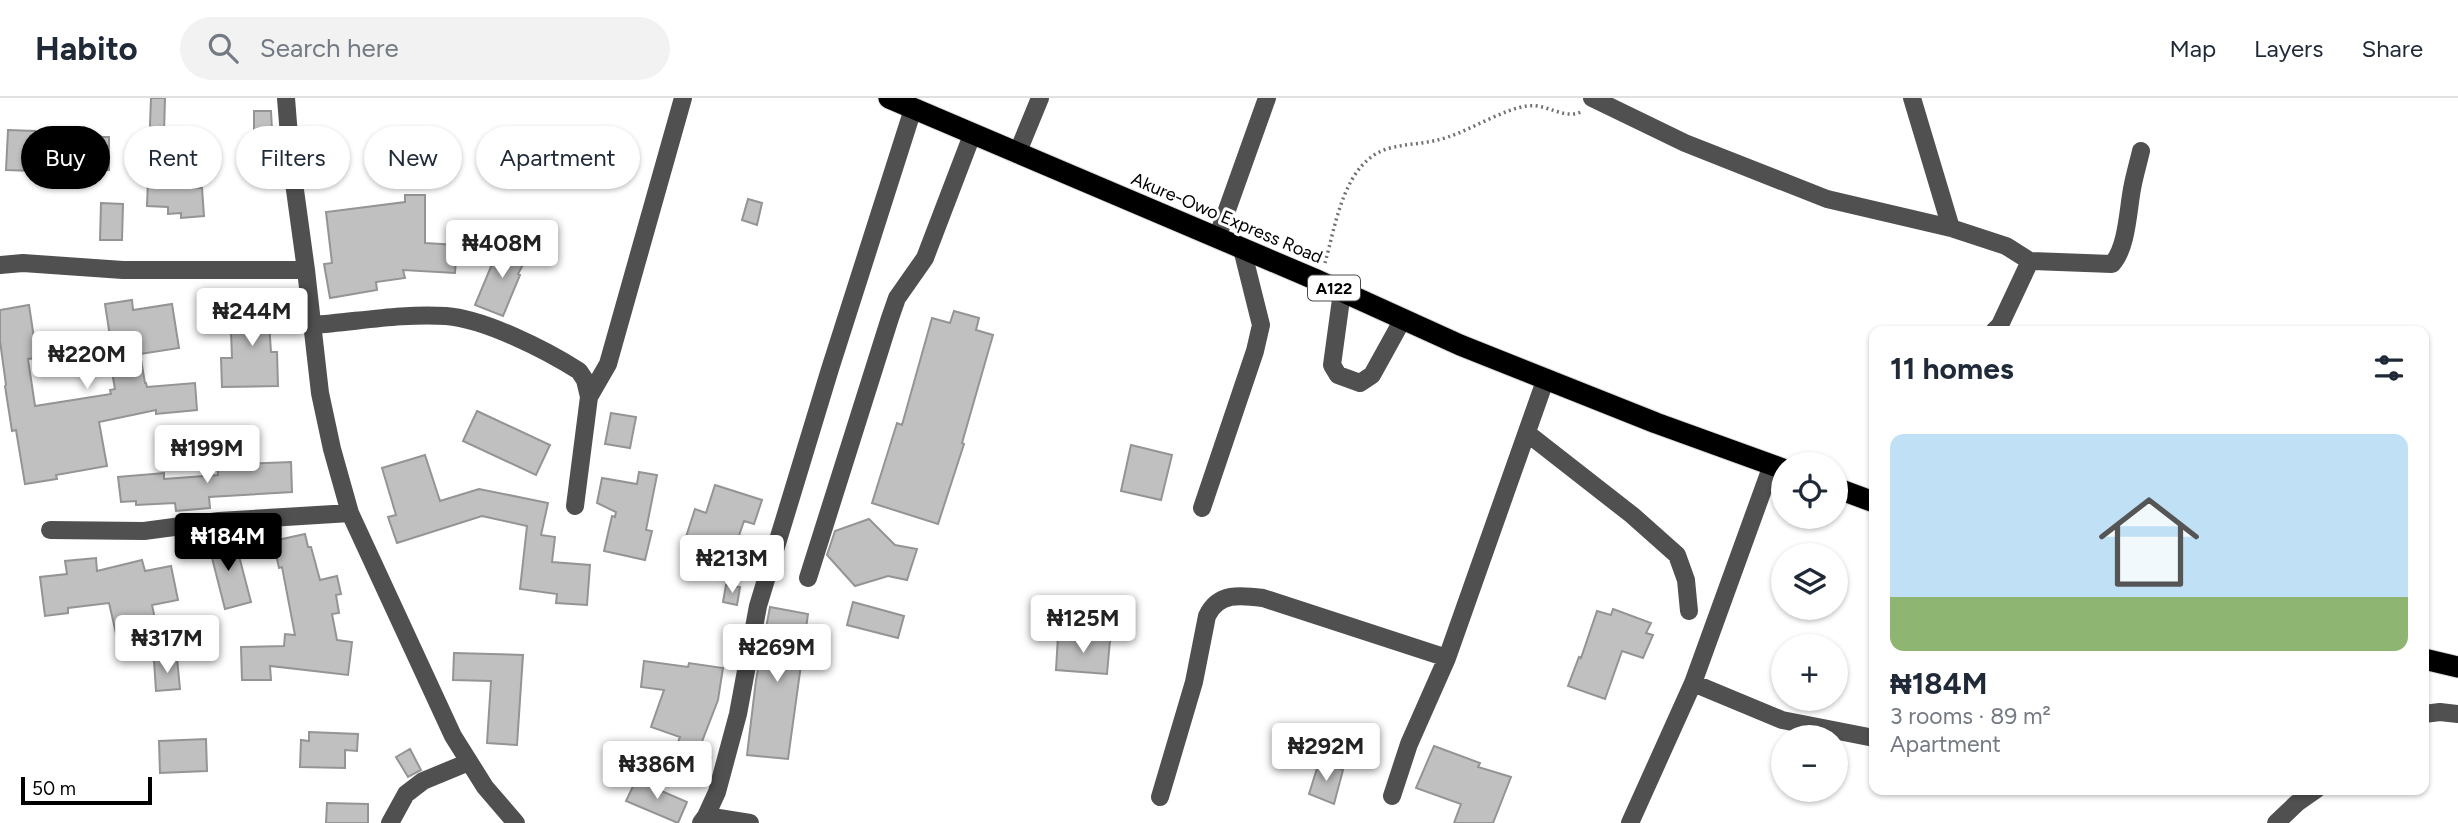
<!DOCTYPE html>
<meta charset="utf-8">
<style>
body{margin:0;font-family:Figtree,sans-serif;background:#f2f2f3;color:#1f2937;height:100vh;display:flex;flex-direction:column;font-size:26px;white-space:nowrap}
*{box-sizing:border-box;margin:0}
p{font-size:23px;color:#747a83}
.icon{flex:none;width:38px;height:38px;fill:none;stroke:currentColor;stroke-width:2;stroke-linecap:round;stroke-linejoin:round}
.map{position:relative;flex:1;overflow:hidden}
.drawer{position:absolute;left:1869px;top:228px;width:560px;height:469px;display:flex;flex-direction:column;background:#fff;border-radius:14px;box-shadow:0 2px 5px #0004}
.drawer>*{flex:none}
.top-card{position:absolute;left:21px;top:28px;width:665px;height:63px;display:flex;gap:14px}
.tools{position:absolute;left:1771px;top:354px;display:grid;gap:14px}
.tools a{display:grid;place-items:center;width:77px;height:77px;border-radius:50%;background:#fff;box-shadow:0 2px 5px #0004;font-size:35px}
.scale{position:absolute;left:21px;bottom:18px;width:131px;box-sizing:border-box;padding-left:7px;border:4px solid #000;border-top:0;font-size:19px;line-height:24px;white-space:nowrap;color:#000;-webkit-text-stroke:5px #fff;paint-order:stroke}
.price{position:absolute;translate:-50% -60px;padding:0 16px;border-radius:7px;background:#fff;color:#222;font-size:23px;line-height:46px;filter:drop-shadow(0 2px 4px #0008)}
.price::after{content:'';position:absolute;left:50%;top:42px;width:21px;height:16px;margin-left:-10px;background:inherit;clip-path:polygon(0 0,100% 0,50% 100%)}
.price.on{background:#000;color:#fff}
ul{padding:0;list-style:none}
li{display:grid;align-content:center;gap:14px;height:371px;padding:0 21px}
li span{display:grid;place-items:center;height:217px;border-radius:14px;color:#555}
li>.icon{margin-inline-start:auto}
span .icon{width:126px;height:126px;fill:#fffc;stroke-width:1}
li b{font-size:30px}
h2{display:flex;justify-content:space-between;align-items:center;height:84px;padding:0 21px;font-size:30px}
.chip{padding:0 24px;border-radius:32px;background:#fff;box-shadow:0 2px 5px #0004;font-size:24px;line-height:63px}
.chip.on{background:#000;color:#fff}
header{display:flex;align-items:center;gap:42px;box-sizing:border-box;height:98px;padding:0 35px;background:#fff;border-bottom:2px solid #e0e1e3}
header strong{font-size:33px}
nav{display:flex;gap:38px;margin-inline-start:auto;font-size:24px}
.search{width:490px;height:63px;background:#f2f2f3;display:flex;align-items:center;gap:18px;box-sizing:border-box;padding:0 24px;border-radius:38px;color:#747a83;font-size:26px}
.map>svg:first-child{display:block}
</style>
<header>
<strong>Habito</strong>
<div class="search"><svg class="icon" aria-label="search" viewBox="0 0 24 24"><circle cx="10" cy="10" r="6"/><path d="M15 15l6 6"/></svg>Search here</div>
<nav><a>Map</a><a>Layers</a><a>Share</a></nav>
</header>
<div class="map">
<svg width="2458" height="725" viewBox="0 0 2458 725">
<rect width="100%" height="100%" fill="#fff"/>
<!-- building -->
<path fill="#c0c0c0" stroke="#949494" stroke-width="2" d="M151 0H165L164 34 196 35 194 90H202L204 118 181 120V115L168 116V109L147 108Z
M254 13H271L272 32 254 33Z
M8 32 35 33 33 73 6 72Z
M84 39H109V72H84Z
M405 97H425V145L457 147 455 175 403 172 405 180 376 184 377 192 330 200 324 166 332 165 326 114 405 104Z
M748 101 762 105 757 127 742 122Z
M101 105 123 106 122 142H100Z
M507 144 529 155 518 176 520 177 503 218 475 207 492 166 496 168Z
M267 195 271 254H277L278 288 222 289 221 260H232L231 233 240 232 238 207 249 206 248 196Z
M132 202 133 212 172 206 179 250 140 256 145 285H146L147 289 195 285 197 312 156 316V312L99 324 107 368 56 377 57 381 25 386 16 332 12 333 5 288 6 287 0 243V212L29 207 37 260 28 261 35 308 111 296 110 292 115 291 107 245H111L105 206Z
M954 213 979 220 976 232 993 237 962 345 964 346 938 426 872 405 897 325 902 327 932 220 950 225Z
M477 313 550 347 536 377 463 343Z
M611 315 636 319 630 350 605 346Z
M1131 347 1172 357 1161 402 1121 393Z
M425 357 440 403 479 391 548 405 541 437 555 439 552 464 590 467 587 507 556 505 557 496 520 491 527 428 482 418 397 445 388 419 396 417 382 370Z
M291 364 292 394 209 399 210 410 176 413 175 405 136 407V403L121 404 118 379 164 375V381L218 377 217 367Z
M639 374 657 377 646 432 652 433 645 462 604 453 612 418 615 419 616 414 597 405 602 380 637 386Z
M715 387 762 402 754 426 744 423 731 461 684 445 695 411 706 415Z
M869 421 895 447 917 451 907 482 888 478 855 488 827 457 835 433Z
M221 435 229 461 239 458 251 504 225 511 211 456 208 457 203 441Z
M305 436 308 449H311L320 482 337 478 341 496 336 497 339 515 332 516 337 542 352 544 348 577 270 568 271 582H242L241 549 284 548 285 536 295 537 282 469 279 470 273 443Z
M96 460 97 473 142 462 145 473 171 468 178 502 152 507 158 535 118 544 109 505 68 510V515L45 518 40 479 67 476 65 463Z
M726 487 740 489 737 507 723 504Z
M853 504 904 518 898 540 847 527Z
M770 509 808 516 788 661 747 657 756 582Z
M1613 511 1651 525 1646 535 1653 537 1643 560 1622 553 1605 601 1568 588 1579 559 1581 560 1597 513 1611 517Z
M1058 538 1110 542 1107 576 1056 572Z
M454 555 523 557 517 647 487 645 491 583 453 582Z
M177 560 180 591 156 593 154 562Z
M644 563 688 569 689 565 723 570 718 602 698 654 711 659 703 682 668 670 680 639 651 629 664 592 641 589Z
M309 634 358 636 357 653 345 652V670L300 669 301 642 309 643Z
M206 641 207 673 160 675 159 643Z
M1434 648 1480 665 1478 669 1511 679 1493 725H1454L1461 706 1416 690Z
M410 651 421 672 408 679 396 659Z
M1319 664 1343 672 1334 706 1309 696Z
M636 682 687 704 678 725 626 703Z
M327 705 368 706V725H326Z"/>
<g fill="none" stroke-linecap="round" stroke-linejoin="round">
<!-- highway casing -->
<g stroke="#dbdbdb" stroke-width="23">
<path id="highway" d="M889 0 1319 183 1460 247 1656 325 1783 371
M1836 390 1874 404
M2424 561 2458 569"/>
</g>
<!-- path -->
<path stroke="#727272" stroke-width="3.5" stroke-dasharray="2 3.5" stroke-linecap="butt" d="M1325 165C1336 126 1344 62 1390 50 1410 45 1428 46 1448 39 1472 31 1504 11 1527 8 1548 5 1564 23 1583 13"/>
<!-- minor -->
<path stroke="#505050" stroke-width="18" d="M286 0 291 63 306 172 320 295 332 351 350 415 453 638 485 689 516 725
M1592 0 1685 45 1827 101 1951 130 2006 148 2030 163 2112 166C2127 150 2128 112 2132 91 2134 79 2138 66 2141 53
M1912 0 1951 130
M1017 56 1040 0
M1217 140 1267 0
M0 167 23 165 123 172H306
M1342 194 1332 267 1338 277 1360 285 1372 277 1403 221
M313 227C356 224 402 215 446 218 485 221 546 252 579 273L585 282 589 299 575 408
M1994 233 2000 227 2030 163
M589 299 608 266 683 0
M1527 335 1632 417 1677 457 1686 482 1689 513
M1202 410 1255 253 1261 227 1242 151
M50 432 144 433 219 423 350 415
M808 480 890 220 897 200 925 160 972 37
M1693 585 1782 622 1874 640
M2424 616 2440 614 2458 616
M1392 698 1409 646 1447 560 1546 280
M1160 699 1194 584 1207 518C1218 494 1241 497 1263 500L1447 560
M706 718 750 725
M390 725 406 696 423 683 469 664
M701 725 706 718 717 694 738 616 758 508 830 271 913 11
M1630 725 1693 585 1772 367
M2276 725 2297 705 2317 691"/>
<!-- highway -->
<use href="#highway" stroke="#000" stroke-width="21"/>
</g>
<g text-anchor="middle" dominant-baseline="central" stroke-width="6" stroke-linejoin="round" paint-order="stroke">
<!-- shield labels -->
<rect fill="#fff" stroke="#4c4c4c" stroke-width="2" x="1308" y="177.5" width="52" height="25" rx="5"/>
<g font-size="16" font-weight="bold" fill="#000">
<text x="1334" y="190">A122</text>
</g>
<!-- street labels -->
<g font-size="18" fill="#000" stroke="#fff">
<text transform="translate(1227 120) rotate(23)">Akure-Owo Express Road</text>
</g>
</g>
</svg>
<div class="tools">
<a><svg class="icon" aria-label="locate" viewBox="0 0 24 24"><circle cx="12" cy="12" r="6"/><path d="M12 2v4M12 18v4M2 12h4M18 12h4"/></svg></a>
<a><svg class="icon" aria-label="layers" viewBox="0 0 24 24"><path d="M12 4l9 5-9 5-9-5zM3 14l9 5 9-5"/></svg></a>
<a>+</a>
<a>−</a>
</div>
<div class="scale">50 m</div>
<b class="price" style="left:502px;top:182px">₦408M</b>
<b class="price" style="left:252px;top:250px">₦244M</b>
<b class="price" style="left:87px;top:293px">₦220M</b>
<b class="price" style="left:207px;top:387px">₦199M</b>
<b class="price on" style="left:228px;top:475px">₦184M</b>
<b class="price" style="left:732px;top:497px">₦213M</b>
<b class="price" style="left:1083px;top:557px">₦125M</b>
<b class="price" style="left:167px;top:577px">₦317M</b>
<b class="price" style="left:777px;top:586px">₦269M</b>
<b class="price" style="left:1326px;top:685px">₦292M</b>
<b class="price" style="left:657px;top:703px">₦386M</b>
<div class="top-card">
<a class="chip on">Buy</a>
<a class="chip">Rent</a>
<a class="chip">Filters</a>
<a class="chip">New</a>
<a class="chip">Apartment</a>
</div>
<section class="drawer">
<h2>11 homes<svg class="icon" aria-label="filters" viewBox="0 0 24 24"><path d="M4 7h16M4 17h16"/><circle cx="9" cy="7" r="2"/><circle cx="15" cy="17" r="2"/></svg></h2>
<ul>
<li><span style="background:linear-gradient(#bfe0f5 75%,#8fb573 0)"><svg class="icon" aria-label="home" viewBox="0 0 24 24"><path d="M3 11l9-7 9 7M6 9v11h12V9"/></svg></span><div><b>₦184M</b><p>3 rooms · 89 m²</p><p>Apartment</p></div></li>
</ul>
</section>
</div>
